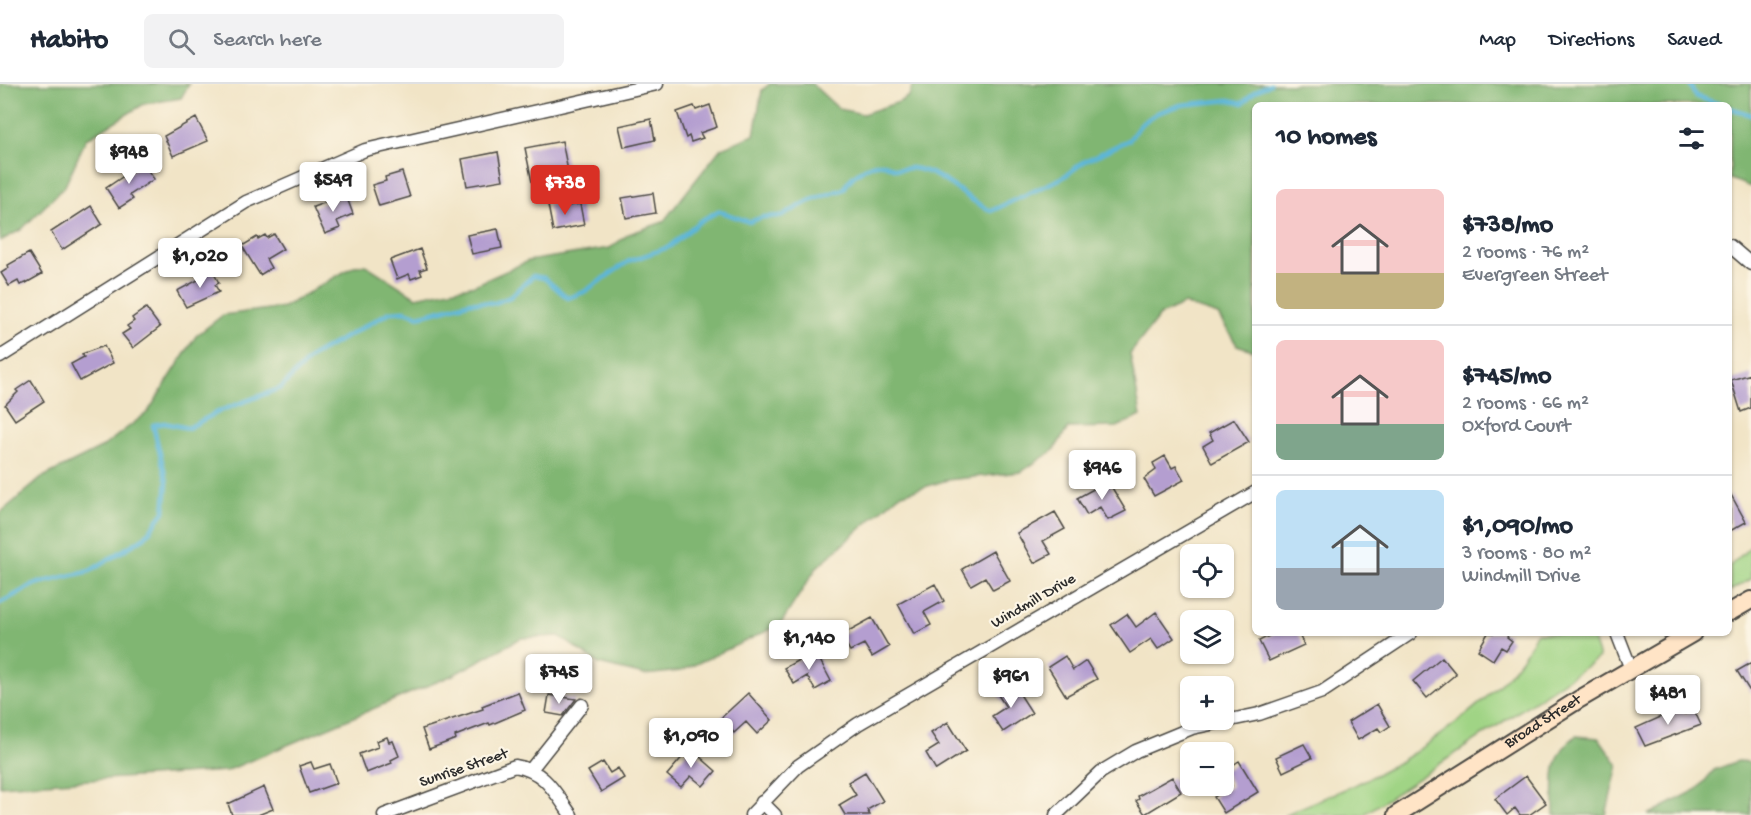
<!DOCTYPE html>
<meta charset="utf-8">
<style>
body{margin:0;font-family:"Gochi Hand",sans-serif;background:#f2f2f3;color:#1f2937;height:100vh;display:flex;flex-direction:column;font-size:22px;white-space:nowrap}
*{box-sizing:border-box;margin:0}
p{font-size:20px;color:#747a83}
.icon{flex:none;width:33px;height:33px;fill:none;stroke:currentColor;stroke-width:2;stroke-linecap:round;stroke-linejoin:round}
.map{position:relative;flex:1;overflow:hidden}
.panel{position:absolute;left:1252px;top:18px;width:480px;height:534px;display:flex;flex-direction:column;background:#fff;border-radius:9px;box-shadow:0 2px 4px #0004}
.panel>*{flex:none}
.controls{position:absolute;left:1180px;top:460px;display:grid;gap:12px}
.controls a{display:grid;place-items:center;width:54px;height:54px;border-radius:9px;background:#fff;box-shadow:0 2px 4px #0004;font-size:30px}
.price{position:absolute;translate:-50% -51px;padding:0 14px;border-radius:6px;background:#fff;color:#222;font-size:20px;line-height:39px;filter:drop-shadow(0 2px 3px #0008)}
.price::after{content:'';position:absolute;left:50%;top:36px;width:18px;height:14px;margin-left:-9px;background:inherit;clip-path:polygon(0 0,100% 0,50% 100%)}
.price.on{background:#d93025;color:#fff}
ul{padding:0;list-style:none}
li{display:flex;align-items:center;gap:18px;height:150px;padding:0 24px}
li+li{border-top:2px solid #e0e1e3}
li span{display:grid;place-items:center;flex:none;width:168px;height:120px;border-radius:9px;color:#555}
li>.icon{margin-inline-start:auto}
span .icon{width:72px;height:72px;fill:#fffc;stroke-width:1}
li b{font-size:26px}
h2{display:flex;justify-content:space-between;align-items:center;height:72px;padding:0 24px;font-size:26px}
header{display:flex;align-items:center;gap:36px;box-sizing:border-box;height:84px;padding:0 30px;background:#fff;border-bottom:2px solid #e0e1e3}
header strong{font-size:28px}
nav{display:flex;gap:33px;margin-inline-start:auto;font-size:21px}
.search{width:420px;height:54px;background:#f2f2f3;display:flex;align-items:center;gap:15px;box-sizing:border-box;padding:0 21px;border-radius:9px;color:#747a83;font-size:22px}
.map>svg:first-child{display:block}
</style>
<header>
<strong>Habito</strong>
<div class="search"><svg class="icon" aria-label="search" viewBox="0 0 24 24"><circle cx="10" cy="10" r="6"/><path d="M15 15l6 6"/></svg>Search here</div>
<nav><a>Map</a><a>Directions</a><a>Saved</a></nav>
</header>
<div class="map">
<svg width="1751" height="731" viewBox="0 0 1751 731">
<rect width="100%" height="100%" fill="#fcf5e5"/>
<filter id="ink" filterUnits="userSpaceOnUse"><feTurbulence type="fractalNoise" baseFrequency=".0167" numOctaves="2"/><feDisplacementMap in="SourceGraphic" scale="12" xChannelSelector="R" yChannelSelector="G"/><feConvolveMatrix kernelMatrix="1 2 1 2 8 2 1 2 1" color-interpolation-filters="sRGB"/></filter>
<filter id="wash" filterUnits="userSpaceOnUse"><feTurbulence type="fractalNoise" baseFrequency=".008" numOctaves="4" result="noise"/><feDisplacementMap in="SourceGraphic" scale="24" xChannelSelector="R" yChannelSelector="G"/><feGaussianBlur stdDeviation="1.35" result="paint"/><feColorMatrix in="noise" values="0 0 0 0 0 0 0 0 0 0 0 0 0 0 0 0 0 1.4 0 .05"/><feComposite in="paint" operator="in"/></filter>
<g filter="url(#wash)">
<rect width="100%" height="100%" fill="#f1e4c6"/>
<!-- green -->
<path fill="#a0d485" stroke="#668058" stroke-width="1.5" d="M1751 462V495L1730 507V482Z
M1536 549H1591L1599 574 1363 731H1284C1320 715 1369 697 1401 677 1447 648 1515 599 1536 549Z"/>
<!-- forest -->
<path fill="#80b672" stroke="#56704e" stroke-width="1.5" d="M0 0H189L181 14 144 20 86 55 65 102 21 146 0 157Z
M770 0H812L839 25 863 30 899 18 909 12 913 0H1751V103L1730 95V21H1256L1255 267 1237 261 1218 231 1184 220 1160 231 1130 270 1141 332 1117 343 1068 344 1054 366 1021 388 947 396 899 411 817 483 780 541 681 587 644 591 599 580 559 552 521 554 453 591 226 687 0 702V429L43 393 101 364 148 328 196 252 223 231 284 223 354 182 366 181 416 213 475 201 528 177 610 164 629 150 663 138 721 64 754 51 762 6Z
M1576 652 1599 654 1618 681 1606 731H1554C1554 701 1548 671 1576 652Z
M1738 677 1751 678V731H1648L1698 705 1714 686Z"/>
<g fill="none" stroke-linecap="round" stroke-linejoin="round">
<!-- stream -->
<path stroke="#5bb6d9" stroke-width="4.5" d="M1690 0 1695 12 1722 21
M1730 24 1751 31
M0 519 35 500 90 487 145 453 164 428 167 398 153 341 164 339 188 344 222 326 281 304 312 272 390 228 405 227 419 232 471 218 495 219 510 213 533 192 544 194 568 214 584 208 629 177 669 163 700 137 719 127 749 138 763 133 782 132 809 117 844 105C849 93 870 77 884 80 889 81 892 85 897 85 902 86 906 84 911 84 943 87 964 115 991 127L1062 94 1085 77 1129 56 1141 40 1157 29 1181 21 1229 16 1243 19 1254 8 1270 0"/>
</g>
<g id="blocks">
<!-- building -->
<path fill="#b49ed0" d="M710 21 717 43 700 49 703 54 691 58 689 52 686 54 677 28 694 22 696 26Z
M196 34 208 57 173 72 164 52Z
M651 35 655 56 624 63 619 42Z
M562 57 568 87 543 91 544 95 532 98 525 64Z
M498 68 503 96 467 102 462 75Z
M143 79 154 95 130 111 133 115 119 124 106 104Z
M402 88 410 113 379 122 372 101 386 97 385 93Z
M653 109 656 129 626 134 622 114Z
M346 111 353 130 337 137 340 144 325 150 313 123Z
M566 117 567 122 580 120 584 141 553 147 548 121Z
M91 122 102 140 62 166 51 148Z
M498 145 502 164 472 170 467 151Z
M274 150 283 165 266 175 271 184 260 191 242 162 257 153 258 155 265 151 267 154Z
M420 165 427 184 420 186 422 191 411 195 409 190 397 195 390 176Z
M29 169 42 190 26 199 20 201 18 197 9 202 1 189 9 184 8 181Z
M211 184 219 199 215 201 219 208 186 223 177 207 200 195 198 191Z
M146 224 160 243 133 264 122 250 130 245 127 242 134 237 132 234Z
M104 262 113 279 80 297 71 280 84 273 82 270Z
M1751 290V324L1741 328 1731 296Z
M31 296 44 317 15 336 5 321 18 308 16 306Z
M1234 335 1249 358 1212 379 1203 362 1213 356 1209 349Z
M1165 372 1172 384 1176 382 1184 396 1154 412 1144 395 1156 386 1153 379Z
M1108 397 1126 427 1108 436 1100 423 1087 431 1077 414Z
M1730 409 1746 438 1730 447Z
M1055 428 1065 445 1043 457 1051 470 1034 479 1017 449Z
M993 467 1010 497 993 506 985 493 971 501 962 485Z
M935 500 944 517 924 528 931 541 914 550 898 520Z
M1156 528 1174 554 1158 565 1151 555 1130 569 1111 541 1127 530 1136 543Z
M872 534 889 563 872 573 864 560 850 567 841 551Z
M1275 549H1298L1304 561 1269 577 1259 557Z
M1488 549H1509L1507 553 1512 557 1506 566 1501 563 1493 576 1478 566Z
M815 567 831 597 815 606 807 592 794 600 784 584Z
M1065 572 1073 586 1086 577 1097 595 1066 612 1048 583Z
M1442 573 1456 590 1427 614 1413 597Z
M1751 579V609L1737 587Z
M1014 601 1032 629 1003 648 992 632 1006 623 998 611Z
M518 608 525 626 490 641 489 639 455 652 456 655 429 665 422 645 483 625 482 622Z
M748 609 772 636 757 650 746 638 734 649 721 634Z
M549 611 576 615 563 632 546 629Z
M1377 620 1390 642 1381 648 1378 644 1358 656 1348 638Z
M1683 623 1685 630 1694 626 1701 641 1645 662 1636 644Z
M948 638 966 667 936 686 926 669 939 661 931 649Z
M387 653 389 658 393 657 399 672 391 676 392 679 366 689 359 670 378 663 376 657Z
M1304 660 1312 674 1283 688 1276 673Z
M690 664 716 687 703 702 691 692 681 703 667 691Z
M1239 677 1258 708 1224 729 1214 713 1232 702 1224 687Z
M311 678 314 685 330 680 337 699 309 709 299 682Z
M603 678 610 689 618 684 624 694 601 708 588 687Z
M865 688 883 717 867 726 870 731H845L839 721 856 711 848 698Z
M1526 692 1546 719 1529 731H1520L1515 724 1507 731 1495 715Z
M1172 693 1181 708 1145 730 1136 717 1139 715 1138 712Z
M264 703 273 725 258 731H232L228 720Z"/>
</g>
</g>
<g filter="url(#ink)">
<use href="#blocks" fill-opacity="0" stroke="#494742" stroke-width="1.5"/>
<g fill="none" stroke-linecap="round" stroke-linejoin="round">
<!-- street casing -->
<g stroke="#494742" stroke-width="15">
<path id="street" d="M1730 162 1751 180
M0 273 246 118 365 66 657 0
M1617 549 1631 585
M532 684 582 621
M762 718 775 731
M384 731 515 682C545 687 554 707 571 731
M751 731 798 682 858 640 1256 408
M1056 731 1101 688 1136 667 1192 644 1259 630 1322 608 1411 549"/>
</g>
<!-- secondary casing -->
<g stroke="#494742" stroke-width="20">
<g id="secondary">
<path d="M1730 528 1751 516"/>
<path id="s1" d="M1396 731 1578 616 1693 549"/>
</g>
</g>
<!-- street -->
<use href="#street" stroke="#fff" stroke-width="12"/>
<!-- secondary -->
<use href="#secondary" stroke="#ffe4c6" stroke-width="16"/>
</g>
</g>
<g text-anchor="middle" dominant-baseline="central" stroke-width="4.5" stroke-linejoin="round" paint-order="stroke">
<!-- street labels -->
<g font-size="16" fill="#2b2b2b" stroke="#fcf5e5">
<text transform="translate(1034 518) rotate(-30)">Windmill Drive</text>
<text stroke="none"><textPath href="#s1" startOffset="174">Broad Street</textPath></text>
<text transform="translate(464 685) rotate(-19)">Sunrise Street</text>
</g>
</g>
</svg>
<div class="controls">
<a><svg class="icon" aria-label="locate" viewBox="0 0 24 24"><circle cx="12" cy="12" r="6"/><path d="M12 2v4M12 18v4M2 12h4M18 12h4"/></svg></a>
<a><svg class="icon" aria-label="layers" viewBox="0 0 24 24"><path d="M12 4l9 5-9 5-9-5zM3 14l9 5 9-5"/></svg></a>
<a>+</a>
<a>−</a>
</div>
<b class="price" style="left:129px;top:101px">$948</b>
<b class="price" style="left:333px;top:129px">$549</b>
<b class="price on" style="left:565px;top:132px">$738</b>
<b class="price" style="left:200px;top:205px">$1,020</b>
<b class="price" style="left:1102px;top:417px">$946</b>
<b class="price" style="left:809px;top:587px">$1,140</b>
<b class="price" style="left:559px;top:621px">$745</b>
<b class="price" style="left:1011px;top:625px">$961</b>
<b class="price" style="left:1668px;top:642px">$481</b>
<b class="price" style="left:691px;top:685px">$1,090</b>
<section class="panel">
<h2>10 homes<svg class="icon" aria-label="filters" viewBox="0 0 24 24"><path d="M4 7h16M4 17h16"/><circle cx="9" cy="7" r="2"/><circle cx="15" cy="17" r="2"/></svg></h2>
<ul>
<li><span style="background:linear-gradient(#f6c9c9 70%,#c2b280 0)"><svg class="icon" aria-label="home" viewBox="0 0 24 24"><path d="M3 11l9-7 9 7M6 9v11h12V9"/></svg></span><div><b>$738/mo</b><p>2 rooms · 76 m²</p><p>Evergreen Street</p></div></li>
<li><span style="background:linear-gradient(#f6c9c9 70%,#7fa58c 0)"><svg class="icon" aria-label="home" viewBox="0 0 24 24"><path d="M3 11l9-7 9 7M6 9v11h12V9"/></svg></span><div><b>$745/mo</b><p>2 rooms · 66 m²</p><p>Oxford Court</p></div></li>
<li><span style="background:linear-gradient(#bfe0f5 65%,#9aa5b1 0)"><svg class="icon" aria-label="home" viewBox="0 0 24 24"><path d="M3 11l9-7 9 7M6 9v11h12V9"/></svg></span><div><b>$1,090/mo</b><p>3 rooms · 80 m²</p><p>Windmill Drive</p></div></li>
</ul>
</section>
</div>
